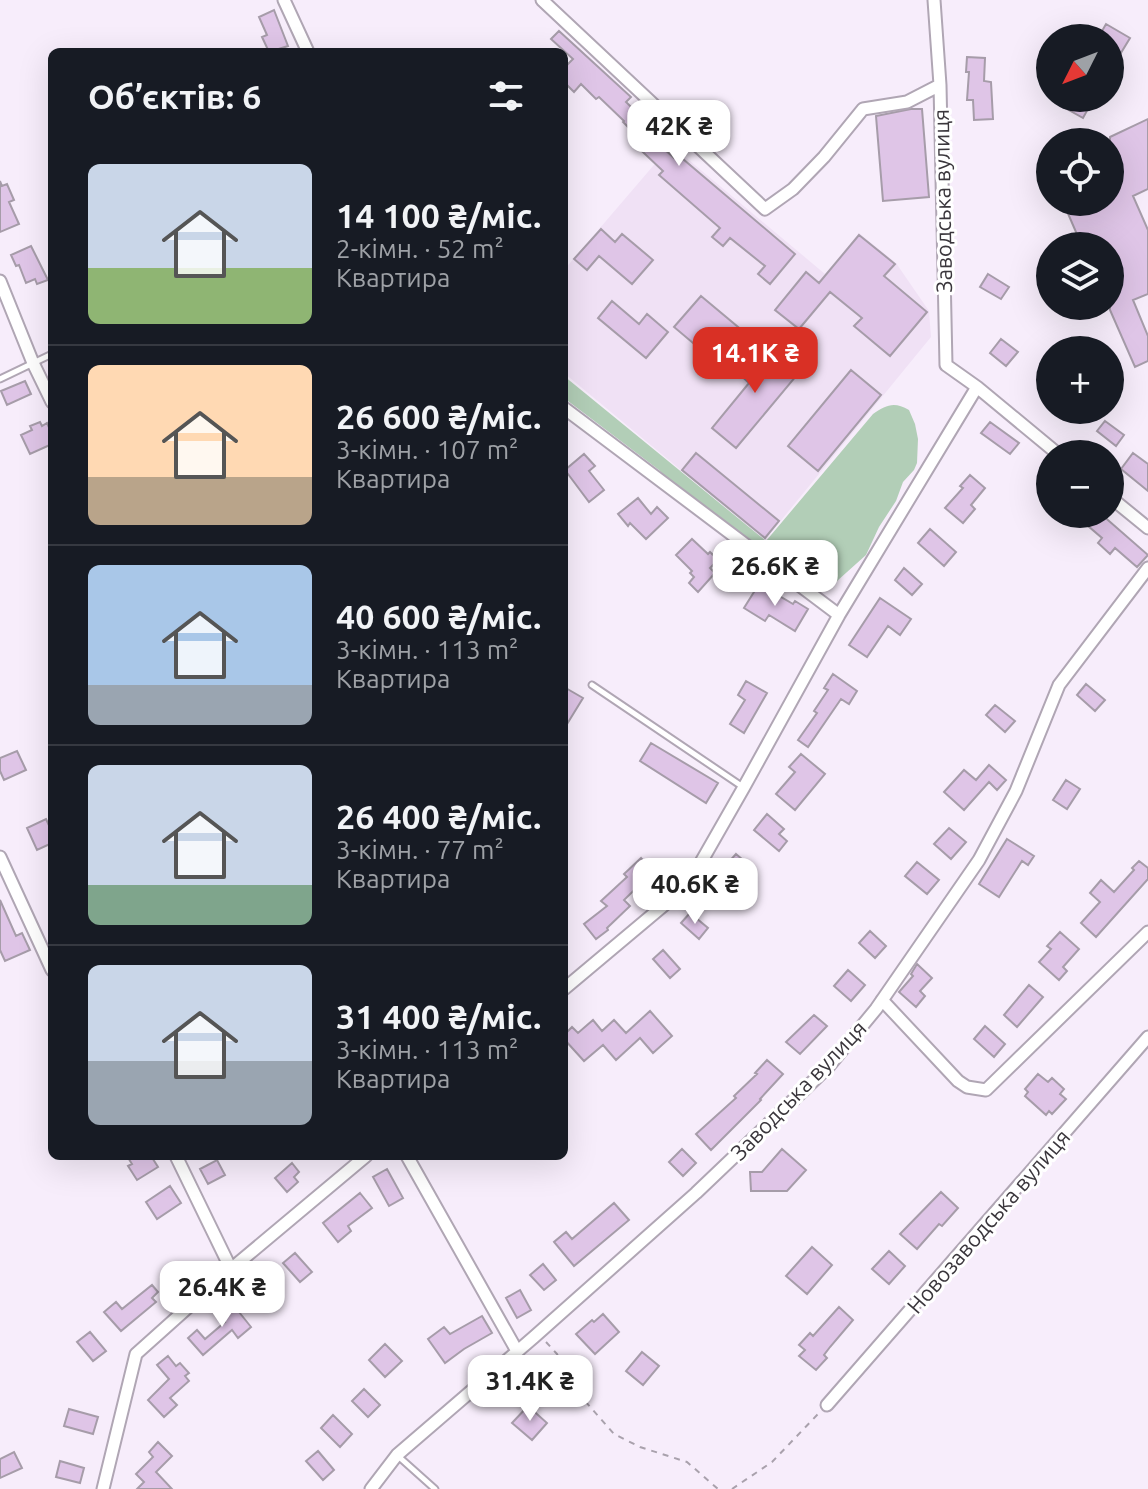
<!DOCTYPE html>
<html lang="uk">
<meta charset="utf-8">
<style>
body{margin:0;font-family:Ubuntu,sans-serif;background:#242831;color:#f1f3f6;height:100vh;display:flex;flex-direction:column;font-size:30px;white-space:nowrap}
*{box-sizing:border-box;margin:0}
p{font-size:26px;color:#9ea1a6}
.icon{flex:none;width:44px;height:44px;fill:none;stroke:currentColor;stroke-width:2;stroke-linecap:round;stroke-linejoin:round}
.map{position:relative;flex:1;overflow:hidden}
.sheet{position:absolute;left:48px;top:48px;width:520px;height:1112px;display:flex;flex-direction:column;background:#171b24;border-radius:12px;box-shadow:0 8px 32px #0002}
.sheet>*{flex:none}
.needle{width:52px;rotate:228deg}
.buttons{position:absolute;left:1036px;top:24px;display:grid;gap:16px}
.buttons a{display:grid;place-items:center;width:88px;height:88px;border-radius:50%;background:#171b24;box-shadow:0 8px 32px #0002;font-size:40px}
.price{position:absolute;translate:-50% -68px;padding:0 18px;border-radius:16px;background:#fff;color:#222;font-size:26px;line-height:52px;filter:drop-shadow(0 2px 4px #0008)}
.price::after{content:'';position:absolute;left:50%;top:48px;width:24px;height:18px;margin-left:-12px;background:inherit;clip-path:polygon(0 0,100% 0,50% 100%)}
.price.current{background:#d93025;color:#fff}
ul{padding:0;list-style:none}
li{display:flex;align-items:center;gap:24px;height:200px;padding:0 40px}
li+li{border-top:2px solid #363941}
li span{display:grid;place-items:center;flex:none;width:224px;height:160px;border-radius:12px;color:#555}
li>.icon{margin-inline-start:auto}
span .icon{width:96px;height:96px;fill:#fffc;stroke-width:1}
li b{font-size:34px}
h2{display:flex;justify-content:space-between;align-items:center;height:96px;padding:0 40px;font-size:34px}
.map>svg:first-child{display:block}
</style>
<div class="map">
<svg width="1148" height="1489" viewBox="0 0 1148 1489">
<rect width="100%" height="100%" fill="#f7edfb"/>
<!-- built -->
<path fill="#f0e1f5" d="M671 145 825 274 859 233 896 263 929 311 931 337 765 540 564 373V270Z"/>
<!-- green -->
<path fill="#b2ceb7" d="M564 376 766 541 873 414C886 405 894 401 909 410L915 424 918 439 917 463 914 470 903 482 896 501 879 527 866 555 837 581 823 588 808 583 786 560 778 561 770 557 677 489 659 470 564 398Z"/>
<!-- building -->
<path fill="#dfc5e7" stroke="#a69ca9" stroke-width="2" d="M274 10 288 46 269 52 262 37 267 35 259 17Z
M1106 24 1130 38 1110 71V38H1098Z
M559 31 631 97 626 102 657 132 652 138 674 158 677 154 795 254 770 284 758 274 765 266 730 238 723 246 712 237 720 228 659 175 663 171 629 139 634 133 623 122 624 121 599 97 596 99 581 84 574 92 564 82V68L573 59 551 39Z
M967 57 985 58 984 81 991 82 993 119 974 120 973 100H967L969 72H966Z
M1064 98H1094L1083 118 1060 105Z
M911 109H922L929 197 883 201 876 116Z
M1148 119V189L1133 196 1148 230V294L1133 300 1148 336V361L1135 367 1110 310V246H1082L1063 202H1110V137Z
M0 181 2 186 7 184 14 200 9 202 19 224 0 232Z
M601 229 615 242 622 234 653 260 632 284 599 256 587 270 574 259Z
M859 235 895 264 884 276 927 312 890 356 854 326 862 318 830 292 799 329 775 310 806 272 819 283Z
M31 246 48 280 37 284 35 279 26 283 19 265 16 266 11 255Z
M988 274 1009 287 1001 299 980 287Z
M701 296 744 332 718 364 674 327Z
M612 301 639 324 647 314 668 332 646 358 598 318Z
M1001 339 1018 352 1006 366 990 353Z
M760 344 797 375 736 448 712 428 749 383 737 372Z
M851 370 881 395 818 471 788 446Z
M25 381 31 394 7 405 1 391Z
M1105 421 1124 435 1116 446 1097 431Z
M40 422 42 426 47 423 52 434V444L30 454 21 435 32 430 30 426Z
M990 422 1019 443 1010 454 981 433Z
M696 453 779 521 765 538 682 470Z
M1133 453 1148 464V491L1121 469Z
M584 454 595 466 589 471 604 490 589 502 565 470Z
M970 475 985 488 971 505 975 509 963 523 945 508 963 488 960 486Z
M638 498 651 514 657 507 668 518 646 539 630 523 628 526 618 514Z
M1074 514H1101L1148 555 1137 567 1115 548 1110 554 1098 543 1102 538Z
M930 529 956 552 944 566 918 543Z
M692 539 708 554 710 552 718 560 710 568 715 573 698 592 689 583 694 577 690 573 692 571 676 555Z
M904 568 922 584 912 595 895 580Z
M759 584 793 604 795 601 808 609 795 631 769 615 765 621 744 608Z
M880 598 911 619 900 635 888 626 867 657 849 645Z
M833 674 857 691 849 704 841 699 808 747 798 740 817 713 814 711 828 690 824 688Z
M746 681 767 693 744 733 730 724 745 700 738 695Z
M1086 684 1105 700 1095 711 1077 695Z
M564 687 583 698 564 729Z
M995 705 1015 721 1005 732 986 715Z
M651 743 718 783 706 803 640 761Z
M17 751 26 770 4 780 0 771V758Z
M801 754 825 774 795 810 776 794 795 772 789 767Z
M989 765 1006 780 997 790 989 782 964 810 944 792 964 770 976 780Z
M1066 780 1080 789 1067 809 1053 800Z
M767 814 784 829 779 834 787 841 779 851 754 830Z
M46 819 52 832V843L37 850 27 828Z
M949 828 966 842 951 859 934 844Z
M1007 839 1034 856 1028 865 1022 861 999 897 979 884Z
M736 854 756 871 727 905 709 889 729 866 727 864Z
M641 858 653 872 624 900 630 906 607 928 608 930 596 939 584 924 607 906 601 901 627 877 624 874Z
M1139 861 1148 868V879L1096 937 1081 923 1100 902 1090 893 1101 880 1114 892 1134 870 1132 868Z
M917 862 939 880 927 894 905 876Z
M0 900 16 936 22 933 30 950 5 961 0 950Z
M690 913 708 928 699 939 681 923Z
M870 931 886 946 875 958 859 943Z
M1060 932 1079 949 1063 967 1067 971 1059 980 1039 962 1051 949 1047 946Z
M663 950 680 969 670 978 653 959Z
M917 964 932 978 920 991 925 996 916 1007 899 992 913 976 911 974Z
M848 970 865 985 851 1001 834 986Z
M1029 985 1043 997 1017 1027 1004 1015Z
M650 1011 672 1036 653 1053 640 1038 616 1060 603 1045 584 1061 564 1039V1035L572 1027 578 1033 593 1020 602 1031 614 1020 626 1033Z
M814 1015 827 1026 800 1054 786 1042Z
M985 1026 1005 1044 994 1057 974 1039Z
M767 1060 783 1074 760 1099 761 1100 711 1150 696 1134 736 1098 734 1096 757 1074 755 1073Z
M1038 1074 1048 1082 1052 1078 1064 1089 1060 1094 1066 1099 1052 1114 1049 1111 1046 1115 1025 1096 1028 1092 1025 1089Z
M682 1149 696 1163 683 1176 669 1162Z
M782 1149 806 1170 787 1191H751L750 1172H762Z
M127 1156H151L158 1167 137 1180 128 1166 132 1164Z
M217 1160 225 1175 208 1184 200 1169Z
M292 1163 299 1172 294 1177 298 1182 287 1192 275 1178Z
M387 1169 403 1198 389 1206 373 1177Z
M170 1186 181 1203 157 1219 146 1202Z
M941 1192 958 1208 942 1226 939 1224 917 1249 900 1234Z
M360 1193 372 1208 348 1226 351 1231 338 1242 323 1223Z
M614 1203 629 1220 574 1266 554 1242 566 1232 572 1239Z
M812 1247 832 1265 807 1294 786 1276Z
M889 1251 905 1266 889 1284 872 1269Z
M295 1253 312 1272 300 1282 283 1263Z
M543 1264 556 1280 544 1290 530 1275Z
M152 1285 158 1292 152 1298 156 1302 121 1331 104 1312 116 1302 122 1309Z
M520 1290 531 1310 517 1318 506 1298Z
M231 1302 251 1327 238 1338 232 1330 203 1355 188 1338 197 1330 205 1339 225 1322 218 1313Z
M839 1307 853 1320 830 1347 824 1355 827 1358 816 1370 799 1356 805 1350 799 1345 810 1333 813 1336Z
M603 1314 619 1332 595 1354 576 1334 592 1320 594 1322Z
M482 1316 492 1333 464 1349 445 1363 428 1339 444 1327 450 1334Z
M90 1332 106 1351 93 1361 77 1342Z
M385 1344 402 1361 385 1377 369 1360Z
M642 1352 659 1366 643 1385 626 1371Z
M168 1356 176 1366 180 1363 189 1373 185 1376 189 1381 170 1398 177 1405 164 1417 148 1400 169 1379 157 1365Z
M364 1389 380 1405 368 1417 352 1401Z
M528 1406 547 1423 532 1440 512 1423Z
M69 1409 98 1417 93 1434 64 1426Z
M333 1415 352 1434 340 1447 321 1428Z
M158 1442 172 1456 156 1472 172 1489H137L144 1482 136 1474 153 1457 149 1452Z
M318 1451 334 1470 323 1480 306 1461Z
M14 1452 22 1468 0 1478V1459Z
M60 1461 84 1468 80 1483 56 1477Z"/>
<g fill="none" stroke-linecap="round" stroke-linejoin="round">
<!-- lane casing -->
<g stroke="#b0a6b4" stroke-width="9">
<path id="lane" d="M0 379 52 354
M592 685 743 787
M398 1456 435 1489"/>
</g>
<!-- street casing -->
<g stroke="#b0a6b4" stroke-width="15">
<path id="street" d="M284 0 308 52
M542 0 765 209 793 189 824 157 863 109 907 102 940 85
M0 281 33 363 52 402
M977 387 1058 454
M564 408 839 615
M1110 497 1148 528
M0 857 52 970
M564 989 688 885 744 787 839 615 977 387 946 365 940 85 934 0
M882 1000 958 1081 967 1087 986 1090 1148 932
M176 1156 231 1269
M407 1156 517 1351
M827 1405 1148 1037
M103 1489 136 1354 231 1269 366 1156
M371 1489 397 1455 534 1337 696 1193 829 1066 876 1009 979 860 1016 791 1059 685 1148 568"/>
</g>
<!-- path -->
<path stroke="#a9a1ac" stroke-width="2" stroke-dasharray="6 6" stroke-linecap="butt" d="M546 1342 557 1354 565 1372 585 1401 614 1434 640 1447 687 1462 718 1489
M732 1489 772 1462 818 1414"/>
<!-- lane -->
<use href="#lane" stroke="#fff" stroke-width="5"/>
<!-- street -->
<use href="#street" stroke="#fff" stroke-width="11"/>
</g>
<g text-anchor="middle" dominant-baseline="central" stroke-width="6" stroke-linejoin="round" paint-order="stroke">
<!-- street labels -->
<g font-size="22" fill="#3a363c" stroke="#fff">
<text transform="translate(942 201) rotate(-91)">Заводська вулиця</text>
<text transform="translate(798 1090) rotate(-46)">Заводська вулиця</text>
<text transform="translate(988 1221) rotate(-49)">Новозаводська вулиця</text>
</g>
</g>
</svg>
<div class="buttons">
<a><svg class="needle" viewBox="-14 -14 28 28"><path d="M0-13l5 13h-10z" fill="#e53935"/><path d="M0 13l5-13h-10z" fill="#9ea1a6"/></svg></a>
<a><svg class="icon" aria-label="locate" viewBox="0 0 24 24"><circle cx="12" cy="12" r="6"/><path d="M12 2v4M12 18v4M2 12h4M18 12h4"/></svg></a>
<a><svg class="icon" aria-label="layers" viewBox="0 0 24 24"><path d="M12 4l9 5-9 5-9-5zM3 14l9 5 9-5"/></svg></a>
<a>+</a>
<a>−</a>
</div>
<b class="price" style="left:679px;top:168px">42K ₴</b>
<b class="price current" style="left:755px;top:395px">14.1K ₴</b>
<b class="price" style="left:775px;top:608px">26.6K ₴</b>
<b class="price" style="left:695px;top:926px">40.6K ₴</b>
<b class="price" style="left:222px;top:1329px">26.4K ₴</b>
<b class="price" style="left:530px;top:1423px">31.4K ₴</b>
<section class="sheet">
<h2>Об’єктів: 6<svg class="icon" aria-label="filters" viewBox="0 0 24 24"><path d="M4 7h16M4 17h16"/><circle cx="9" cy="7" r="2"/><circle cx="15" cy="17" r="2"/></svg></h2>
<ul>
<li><span style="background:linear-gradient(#c9d6e8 65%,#8fb573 0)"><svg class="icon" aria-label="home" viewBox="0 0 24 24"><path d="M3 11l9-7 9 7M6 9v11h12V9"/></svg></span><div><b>14 100 ₴/міс.</b><p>2-кімн. · 52 m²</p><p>Квартира</p></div></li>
<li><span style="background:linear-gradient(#ffd9b3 70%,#b9a48a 0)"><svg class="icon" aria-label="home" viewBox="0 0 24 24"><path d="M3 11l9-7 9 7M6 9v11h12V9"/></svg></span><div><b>26 600 ₴/міс.</b><p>3-кімн. · 107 m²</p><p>Квартира</p></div></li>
<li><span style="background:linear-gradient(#a9c7e8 75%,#9aa5b1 0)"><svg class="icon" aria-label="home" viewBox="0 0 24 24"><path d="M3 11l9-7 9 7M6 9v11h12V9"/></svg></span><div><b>40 600 ₴/міс.</b><p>3-кімн. · 113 m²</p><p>Квартира</p></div></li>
<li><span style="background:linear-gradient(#c9d6e8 75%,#7fa58c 0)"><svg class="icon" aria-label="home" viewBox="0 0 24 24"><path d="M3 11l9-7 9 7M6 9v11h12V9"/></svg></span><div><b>26 400 ₴/міс.</b><p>3-кімн. · 77 m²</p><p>Квартира</p></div></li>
<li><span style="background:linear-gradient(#c9d6e8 60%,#9aa5b1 0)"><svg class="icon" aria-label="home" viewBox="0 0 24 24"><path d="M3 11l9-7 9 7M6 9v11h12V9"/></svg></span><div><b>31 400 ₴/міс.</b><p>3-кімн. · 113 m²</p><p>Квартира</p></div></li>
</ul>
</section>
</div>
